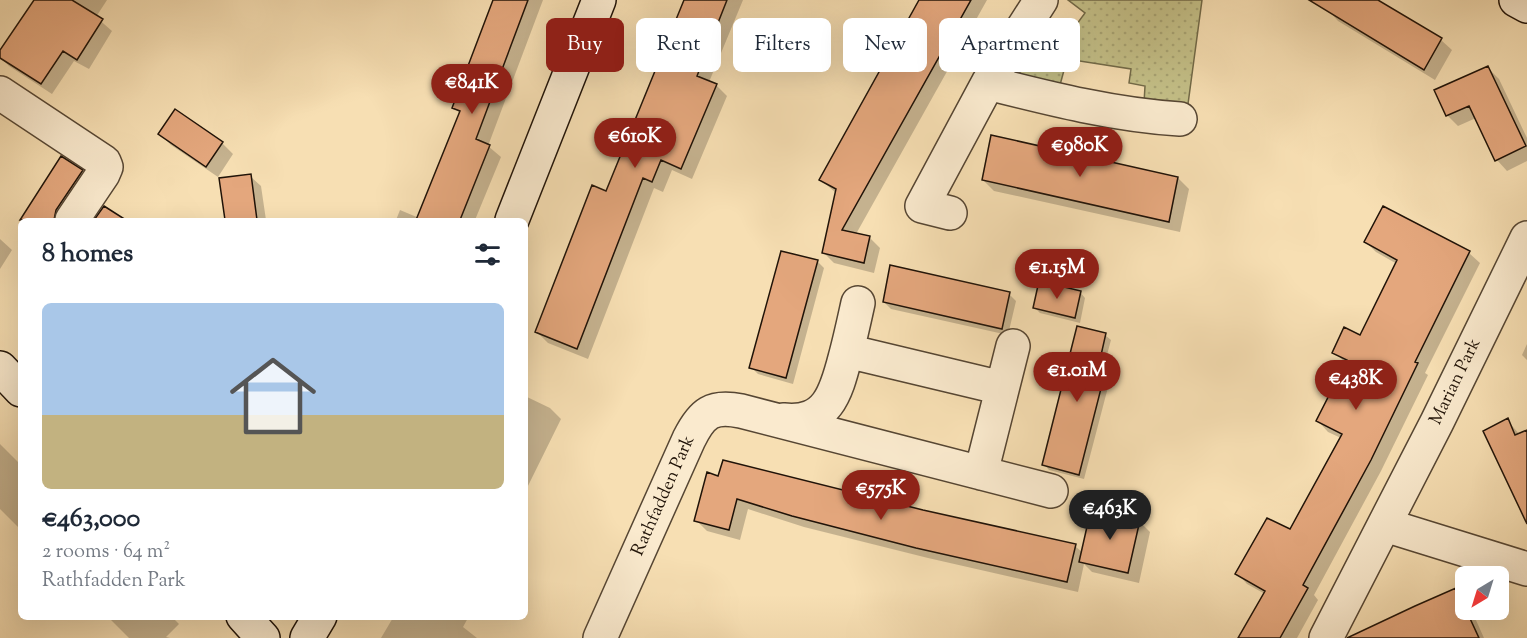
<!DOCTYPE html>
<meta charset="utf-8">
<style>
body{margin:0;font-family:"Sorts Mill Goudy",serif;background:#f6f6f7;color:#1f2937;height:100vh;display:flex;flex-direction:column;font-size:22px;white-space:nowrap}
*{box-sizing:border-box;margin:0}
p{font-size:20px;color:#747a83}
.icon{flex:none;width:33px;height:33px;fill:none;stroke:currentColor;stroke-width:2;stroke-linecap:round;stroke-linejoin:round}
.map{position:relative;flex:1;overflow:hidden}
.details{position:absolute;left:18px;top:218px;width:510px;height:402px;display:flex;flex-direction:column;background:#fff;border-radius:9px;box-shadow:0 6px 24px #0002}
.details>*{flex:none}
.banner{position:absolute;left:546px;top:18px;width:570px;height:54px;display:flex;gap:12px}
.needle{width:39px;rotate:218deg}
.tools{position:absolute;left:1455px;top:566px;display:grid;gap:12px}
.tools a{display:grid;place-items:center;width:54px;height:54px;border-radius:9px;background:#fff;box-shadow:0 6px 24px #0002;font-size:30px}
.price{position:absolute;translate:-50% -51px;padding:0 14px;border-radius:21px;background:#8f2418;color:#fff;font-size:20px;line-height:39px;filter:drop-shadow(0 2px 3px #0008)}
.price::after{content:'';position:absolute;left:50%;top:36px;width:18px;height:14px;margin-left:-9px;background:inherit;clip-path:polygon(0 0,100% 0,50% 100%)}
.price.selected{background:#222;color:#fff}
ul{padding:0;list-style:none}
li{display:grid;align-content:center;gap:12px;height:318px;padding:0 24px}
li+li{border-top:2px solid #e0e1e3}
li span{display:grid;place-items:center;height:186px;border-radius:9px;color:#555}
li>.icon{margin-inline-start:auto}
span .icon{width:108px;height:108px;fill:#fffc;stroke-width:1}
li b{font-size:26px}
h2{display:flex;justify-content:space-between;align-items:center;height:72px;padding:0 24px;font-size:26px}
.pill{padding:0 21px;border-radius:9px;background:#fff;box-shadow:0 6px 24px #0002;font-size:21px;line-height:54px}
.pill.selected{background:#8f2418;color:#fff}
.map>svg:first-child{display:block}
</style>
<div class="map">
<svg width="1527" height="638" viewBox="0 0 1527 638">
<defs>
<pattern id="grass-dots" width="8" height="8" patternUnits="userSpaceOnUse" patternTransform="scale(1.5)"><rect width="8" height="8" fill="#c4c088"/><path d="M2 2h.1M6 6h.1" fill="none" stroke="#a8a474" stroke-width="1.8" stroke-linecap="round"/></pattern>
</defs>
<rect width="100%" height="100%" fill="#f7dfb3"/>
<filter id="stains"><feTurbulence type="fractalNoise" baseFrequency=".00333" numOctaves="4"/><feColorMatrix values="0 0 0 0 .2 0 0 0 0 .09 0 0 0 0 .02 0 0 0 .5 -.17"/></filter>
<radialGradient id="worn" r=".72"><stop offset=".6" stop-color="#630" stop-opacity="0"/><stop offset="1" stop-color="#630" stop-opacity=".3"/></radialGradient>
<!-- grass -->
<path fill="url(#grass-dots)" stroke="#726a48" stroke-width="1.5" d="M1068 0H1202L1188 104 1144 103 1145 86 1129 83 1131 69 1067 59 1060 85 1027 78 1019 72 1018 60 1033 39 1055 54 1085 13Z"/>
<!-- shadow -->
<path fill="#0003" d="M36 0H107L96 17 112 31 89 69 74 61 52 94 9 66 0 57V53Z
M494 0H543L488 146 501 157 475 220H396L400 210 419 218 461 114 454 108Z
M686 0H743L709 82 716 85 727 96 692 179 672 170 663 192 654 188 588 359 548 343 537 332 606 192Z
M921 0H987L856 234 869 237 880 248 874 273 834 263 824 253 836 193 821 180Z
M1334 0H1375L1441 40 1452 50 1435 80 1338 21 1328 10Z
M1488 68 1499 79 1527 138V161L1507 171 1497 160 1476 118 1458 126 1447 115Z
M160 134 222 143 233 154 218 177 171 145Z
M62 158 82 172 93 182 67 220H22Z
M250 176 261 186 266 220H226L221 180Z
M1178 178 1189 189 1180 232 994 191 983 180Z
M0 239 12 250 0 269Z
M1366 242 1469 253 1480 263 1425 373 1428 375 1381 471 1314 595 1318 600 1297 638H1239L1265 594 1247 584 1237 573 1291 531 1341 438 1328 432 1318 421 1347 364 1334 352 1361 337 1397 264 1376 252Z
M817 261 824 268 793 384 758 374 751 367Z
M1080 292 1085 298 1080 323 1040 313 1035 308Z
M1009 294 1016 301 1008 335 891 309 884 302Z
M1105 335 1111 340 1104 366 1112 372 1084 479 1049 470 1044 464Z
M1527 344V360L1522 355Z
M525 396 550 408 561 419 525 492Z
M1507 420 1520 435 1527 431V517Z
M0 444 21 465V530L0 509Z
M720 478 923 512 1075 546 1083 553 1139 521 1150 532 1139 583 1092 572 1084 564 1078 592 928 558 804 527 748 509 740 540 707 531 696 520Z
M1456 590 1466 599V609H1471L1484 638H1388Z
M107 616H171L179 624 166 637 170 638H129Z
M394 616H469L463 627 477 638H381Z"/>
<!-- building -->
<path fill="#e4a77d" stroke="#201308" stroke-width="1.5" d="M34 0H72L103 19 77 60 63 51 41 84 0 58V50Z
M493 0H528L476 139 490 145 460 220H416L460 111 452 108Z
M684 0H727L697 76 717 84 681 169 661 160 652 182 643 178 577 349 535 332 592 185 606 191Z
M919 0H971L842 230 870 236 864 263 822 253 836 189 819 180Z
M1309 0H1378L1442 38 1424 70Z
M1488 66 1526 146 1495 161 1469 106 1446 116 1434 90Z
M175 109 223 142 206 167 158 134Z
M991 135 1178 177 1169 222 982 180Z
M61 156 83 170 56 210 54 220H20Z
M251 174 257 220H225L219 178Z
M104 206 126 220H94Z
M1383 206 1470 251 1415 362 1418 363 1371 460 1303 585 1308 588 1280 638H1238L1265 591 1235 574 1267 518 1290 529 1342 434 1316 421 1347 360 1332 353 1344 327 1360 335 1397 260 1364 242Z
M781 251 818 260 786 378 749 368Z
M890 265 1010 292 1002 329 883 302Z
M1039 281 1081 291 1075 318 1033 308Z
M1077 326 1106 333 1099 364 1107 365 1079 475 1042 465Z
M1508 418 1515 435 1527 430V524L1483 431Z
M723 460 923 510 1076 544 1067 582 916 548 792 516 737 499 729 530 694 521 707 472 718 476Z
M1091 509 1140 520 1128 573 1079 562Z
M1456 588 1479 638H1347L1415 606Z"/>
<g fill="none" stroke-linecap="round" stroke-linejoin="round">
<!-- street casing -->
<g stroke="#564633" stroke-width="36">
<path id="street" d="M988 83C1051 99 1115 115 1180 119
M0 93 104 162 106 167 103 174 72 220
M950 213 922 206 988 83 1041 0
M847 351 1002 388
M783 420C827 425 836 393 845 358 850 340 854 321 858 303
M981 473 1013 346
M1385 525 1527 569
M600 638 689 439C702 413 712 405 741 411L1051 491
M1326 638 1437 422 1527 238"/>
</g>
<!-- secondary casing -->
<g stroke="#201308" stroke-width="36">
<path id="secondary" d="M1516 0 1527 6
M512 220 599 0
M0 368 21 390
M243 616 263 638
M307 638 320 616"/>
</g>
<!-- street -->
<use href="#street" stroke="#faeace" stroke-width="33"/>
<!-- secondary -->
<use href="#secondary" stroke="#faeace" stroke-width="33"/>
</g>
<g text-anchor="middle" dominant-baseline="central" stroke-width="4.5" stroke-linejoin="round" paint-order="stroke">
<!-- street labels -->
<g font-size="18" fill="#201308" stroke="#faeace">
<text transform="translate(1456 382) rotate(-64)">Marian Park</text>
<text transform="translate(664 496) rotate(-66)">Rathfadden Park</text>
</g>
</g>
<rect width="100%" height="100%" filter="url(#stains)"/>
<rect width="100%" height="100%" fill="url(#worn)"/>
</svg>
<div class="tools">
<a><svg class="needle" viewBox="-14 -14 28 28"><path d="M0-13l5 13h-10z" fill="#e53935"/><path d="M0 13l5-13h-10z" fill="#747a83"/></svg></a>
</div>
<b class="price" style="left:472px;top:115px">€841K</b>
<b class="price" style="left:635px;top:169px">€610K</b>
<b class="price" style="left:1080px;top:178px">€980K</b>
<b class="price" style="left:1057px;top:300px">€1.15M</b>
<b class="price" style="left:1077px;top:403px">€1.01M</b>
<b class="price" style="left:1356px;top:411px">€438K</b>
<b class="price" style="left:881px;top:521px">€575K</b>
<b class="price selected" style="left:1110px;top:541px">€463K</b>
<div class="banner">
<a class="pill selected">Buy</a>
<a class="pill">Rent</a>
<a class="pill">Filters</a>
<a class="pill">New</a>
<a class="pill">Apartment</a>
</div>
<section class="details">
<h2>8 homes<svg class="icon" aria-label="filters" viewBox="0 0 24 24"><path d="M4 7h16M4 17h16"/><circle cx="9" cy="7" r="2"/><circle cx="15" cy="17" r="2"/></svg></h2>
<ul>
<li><span style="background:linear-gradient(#a9c7e8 60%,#c2b280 0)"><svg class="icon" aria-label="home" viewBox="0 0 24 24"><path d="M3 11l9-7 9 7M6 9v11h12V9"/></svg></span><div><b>€463,000</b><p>2 rooms · 64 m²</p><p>Rathfadden Park</p></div></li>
</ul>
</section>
</div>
